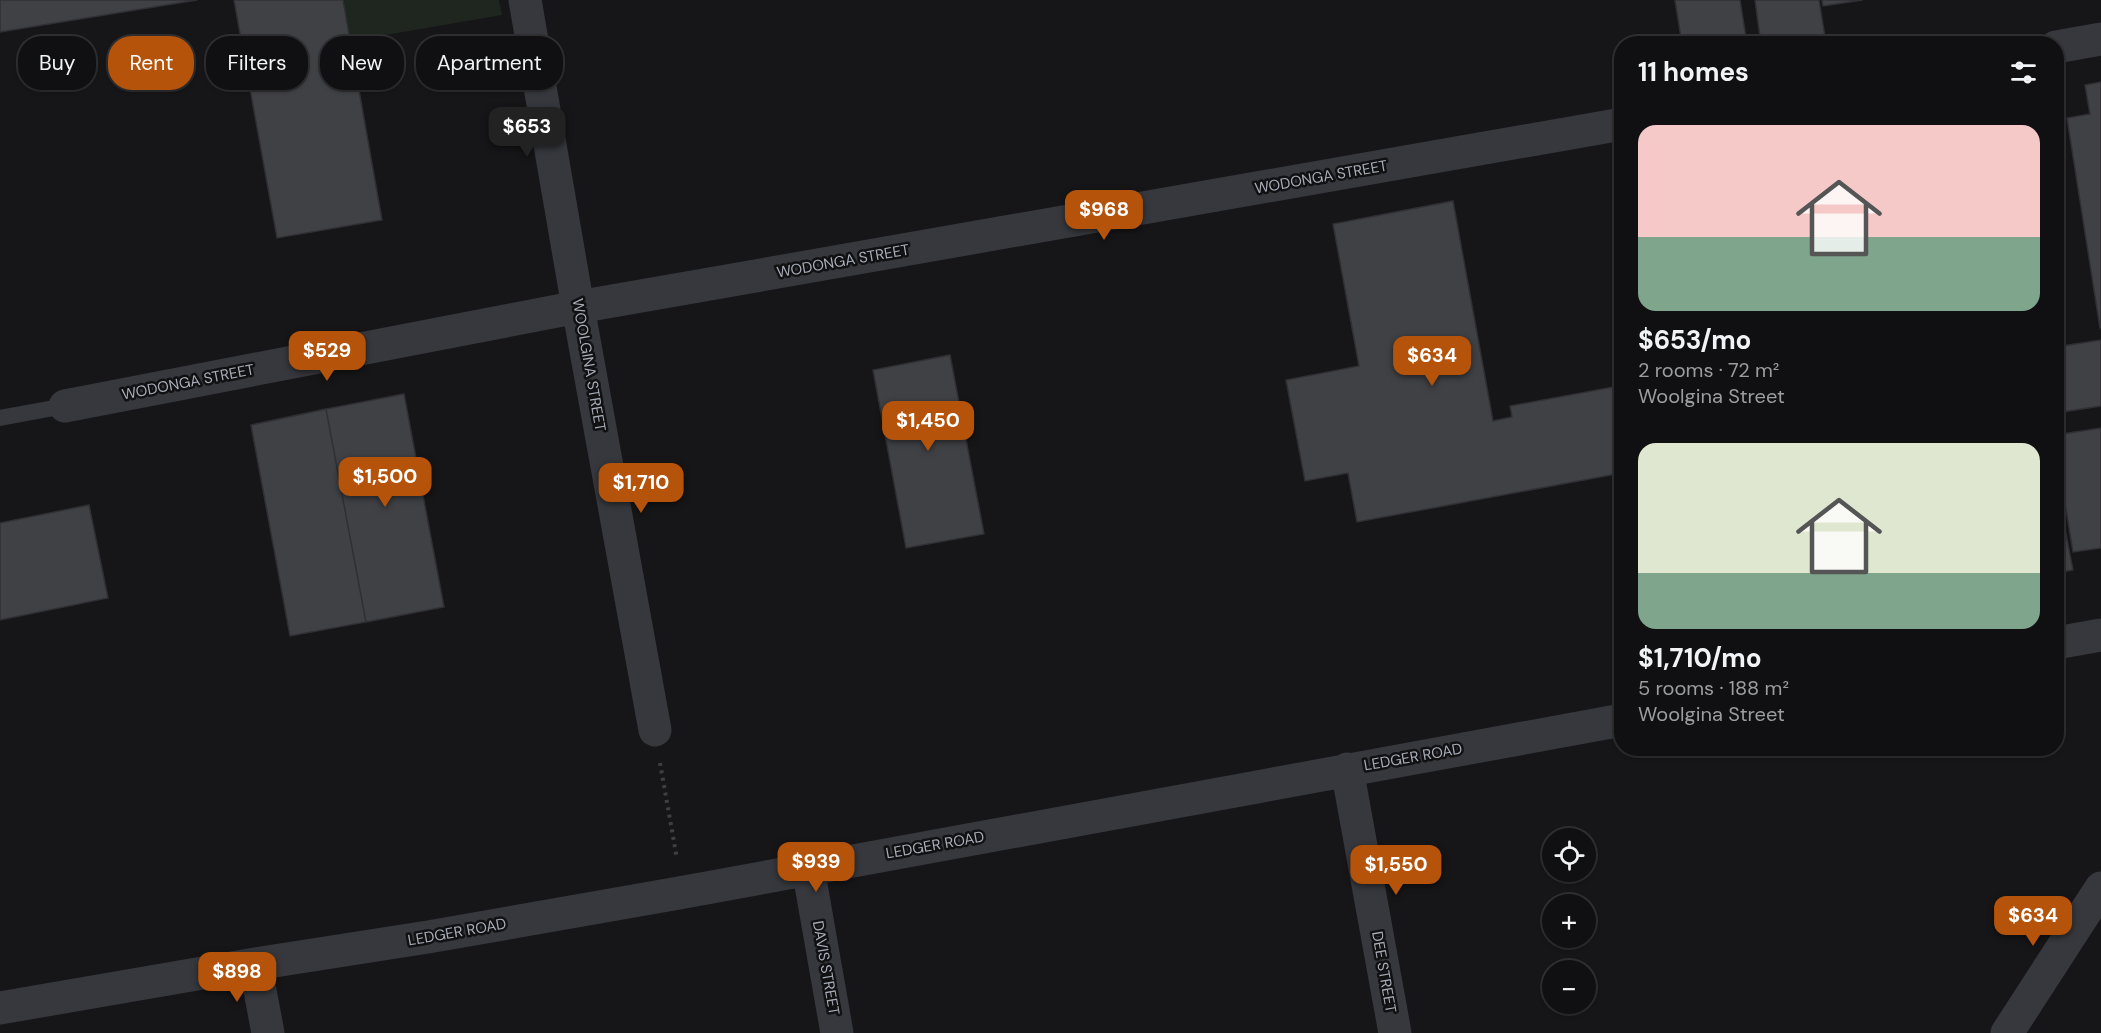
<!DOCTYPE html>
<meta charset="utf-8">
<style>
body{margin:0;font-family:"DM Sans",sans-serif;background:#1e1e20;color:#f1f3f6;height:100vh;display:flex;flex-direction:column;font-size:22px;white-space:nowrap}
*{box-sizing:border-box;margin:0}
p{font-size:20px;color:#9c9d9f}
.icon{flex:none;width:33px;height:33px;fill:none;stroke:currentColor;stroke-width:2;stroke-linecap:round;stroke-linejoin:round}
.map{position:relative;flex:1;overflow:hidden}
.details{position:absolute;left:1614px;top:36px;width:450px;height:720px;display:flex;flex-direction:column;background:#101012;border-radius:24px;box-shadow:0 2px 4px #0004,0 0 0 2px #303032}
.details>*{flex:none}
.guide{position:absolute;left:18px;top:36px;width:570px;height:54px;display:flex;gap:12px}
.buttons{position:absolute;left:1542px;top:828px;display:grid;gap:12px}
.buttons a{display:grid;place-items:center;width:54px;height:54px;border-radius:50%;background:#101012;box-shadow:0 2px 4px #0004,0 0 0 2px #303032;font-size:30px}
.price{position:absolute;translate:-50% -51px;padding:0 14px;border-radius:12px;background:#b45309;color:#fff;font-size:20px;line-height:39px;filter:drop-shadow(0 2px 3px #0008)}
.price::after{content:'';position:absolute;left:50%;top:36px;width:18px;height:14px;margin-left:-9px;background:inherit;clip-path:polygon(0 0,100% 0,50% 100%)}
.price.on{background:#222;color:#fff}
ul{padding:0;list-style:none}
li{display:grid;align-content:center;gap:12px;height:318px;padding:0 24px}
li span{display:grid;place-items:center;height:186px;border-radius:18px;color:#555}
li>.icon{margin-inline-start:auto}
span .icon{width:108px;height:108px;fill:#fffc;stroke-width:1}
li b{font-size:26px}
h2{display:flex;justify-content:space-between;align-items:center;height:72px;padding:0 24px;font-size:26px}
.tag{padding:0 21px;border-radius:24px;background:#101012;box-shadow:0 2px 4px #0004,0 0 0 2px #303032;font-size:21px;line-height:54px}
.tag.on{background:#b45309;color:#fff}
.map>svg:first-child{display:block}
</style>
<div class="map">
<svg width="2101" height="1033" viewBox="0 0 2101 1033">
<rect width="100%" height="100%" fill="#161618"/>
<!-- green -->
<path fill="#1e261f" d="M343 0H499L502 15 351 41Z"/>
<!-- building -->
<path fill="#404145" stroke="#303034" stroke-width="1.5" d="M0 0H197L0 32Z
M234 0H343L382 220 277 238Z
M1675 0H1740L1747 44H1682Z
M1755 0H1819L1826 43 1761 44Z
M1822 0H1863L1823 6Z
M2101 82V328H2100L2067 118 2090 114 2085 85Z
M1453 201 1493 421 1512 417 1510 406 1613 387 1622 431V473L1357 522 1348 473 1305 481 1286 380 1359 366 1333 224Z
M2101 340V406L2056 413V347Z
M950 355 984 534 906 548 873 370Z
M404 394 444 607 366 622 326 409Z
M326 409 366 622 290 636 251 425Z
M2101 428V548L2073 552 2056 448V435Z
M2056 483 2073 570 2056 573Z
M89 505 108 598 0 620V523Z"/>
<g fill="none" stroke-linecap="round" stroke-linejoin="round">
<!-- path -->
<path stroke="#3d3f44" stroke-width="4" stroke-dasharray="3 4.5" stroke-linecap="butt" d="M660 763 677 859"/>
<!-- lane -->
<path stroke="#37383d" stroke-width="16" d="M0 418 65 406"/>
<!-- street -->
<path stroke="#37383d" stroke-width="33" d="M525 0 578 307 655 730
M2056 47 2101 39
M65 406 578 307 1622 124
M2056 643 2101 635
M1347 769 1395 1033
M808 868 837 1033
M255 964 268 1033
M0 1008 255 964 428 937 679 893 1622 720
M2007 1033 2101 888"/>
</g>
<g text-anchor="middle" dominant-baseline="central" stroke-width="5" stroke-linejoin="round" paint-order="stroke">
<!-- street labels -->
<g font-size="15" fill="#a8adb8" stroke="#111113">
<text transform="translate(1321 177) rotate(-10)">WODONGA STREET</text>
<text transform="translate(843 261) rotate(-10)">WODONGA STREET</text>
<text transform="translate(589 365) rotate(80)">WOOLGINA STREET</text>
<text transform="translate(188 382) rotate(-11)">WODONGA STREET</text>
<text transform="translate(1413 757) rotate(-10)">LEDGER ROAD</text>
<text transform="translate(935 845) rotate(-10)">LEDGER ROAD</text>
<text transform="translate(457 932) rotate(-10)">LEDGER ROAD</text>
<text transform="translate(826 968) rotate(80)">DAVIS STREET</text>
<text transform="translate(1384 972) rotate(80)">DEE STREET</text>
</g>
</g>
</svg>
<div class="buttons">
<a><svg class="icon" aria-label="locate" viewBox="0 0 24 24"><circle cx="12" cy="12" r="6"/><path d="M12 2v4M12 18v4M2 12h4M18 12h4"/></svg></a>
<a>+</a>
<a>−</a>
</div>
<b class="price on" style="left:527px;top:158px">$653</b>
<b class="price" style="left:1104px;top:241px">$968</b>
<b class="price" style="left:327px;top:382px">$529</b>
<b class="price" style="left:1432px;top:387px">$634</b>
<b class="price" style="left:928px;top:452px">$1,450</b>
<b class="price" style="left:385px;top:508px">$1,500</b>
<b class="price" style="left:641px;top:514px">$1,710</b>
<b class="price" style="left:816px;top:893px">$939</b>
<b class="price" style="left:1396px;top:896px">$1,550</b>
<b class="price" style="left:2033px;top:947px">$634</b>
<b class="price" style="left:237px;top:1003px">$898</b>
<div class="guide">
<a class="tag">Buy</a>
<a class="tag on">Rent</a>
<a class="tag">Filters</a>
<a class="tag">New</a>
<a class="tag">Apartment</a>
</div>
<section class="details">
<h2>11 homes<svg class="icon" aria-label="filters" viewBox="0 0 24 24"><path d="M4 7h16M4 17h16"/><circle cx="9" cy="7" r="2"/><circle cx="15" cy="17" r="2"/></svg></h2>
<ul>
<li><span style="background:linear-gradient(#f6c9c9 60%,#7fa58c 0)"><svg class="icon" aria-label="home" viewBox="0 0 24 24"><path d="M3 11l9-7 9 7M6 9v11h12V9"/></svg></span><div><b>$653/mo</b><p>2 rooms · 72 m²</p><p>Woolgina Street</p></div></li>
<li><span style="background:linear-gradient(#dfe7d0 70%,#7fa58c 0)"><svg class="icon" aria-label="home" viewBox="0 0 24 24"><path d="M3 11l9-7 9 7M6 9v11h12V9"/></svg></span><div><b>$1,710/mo</b><p>5 rooms · 188 m²</p><p>Woolgina Street</p></div></li>
</ul>
</section>
</div>
